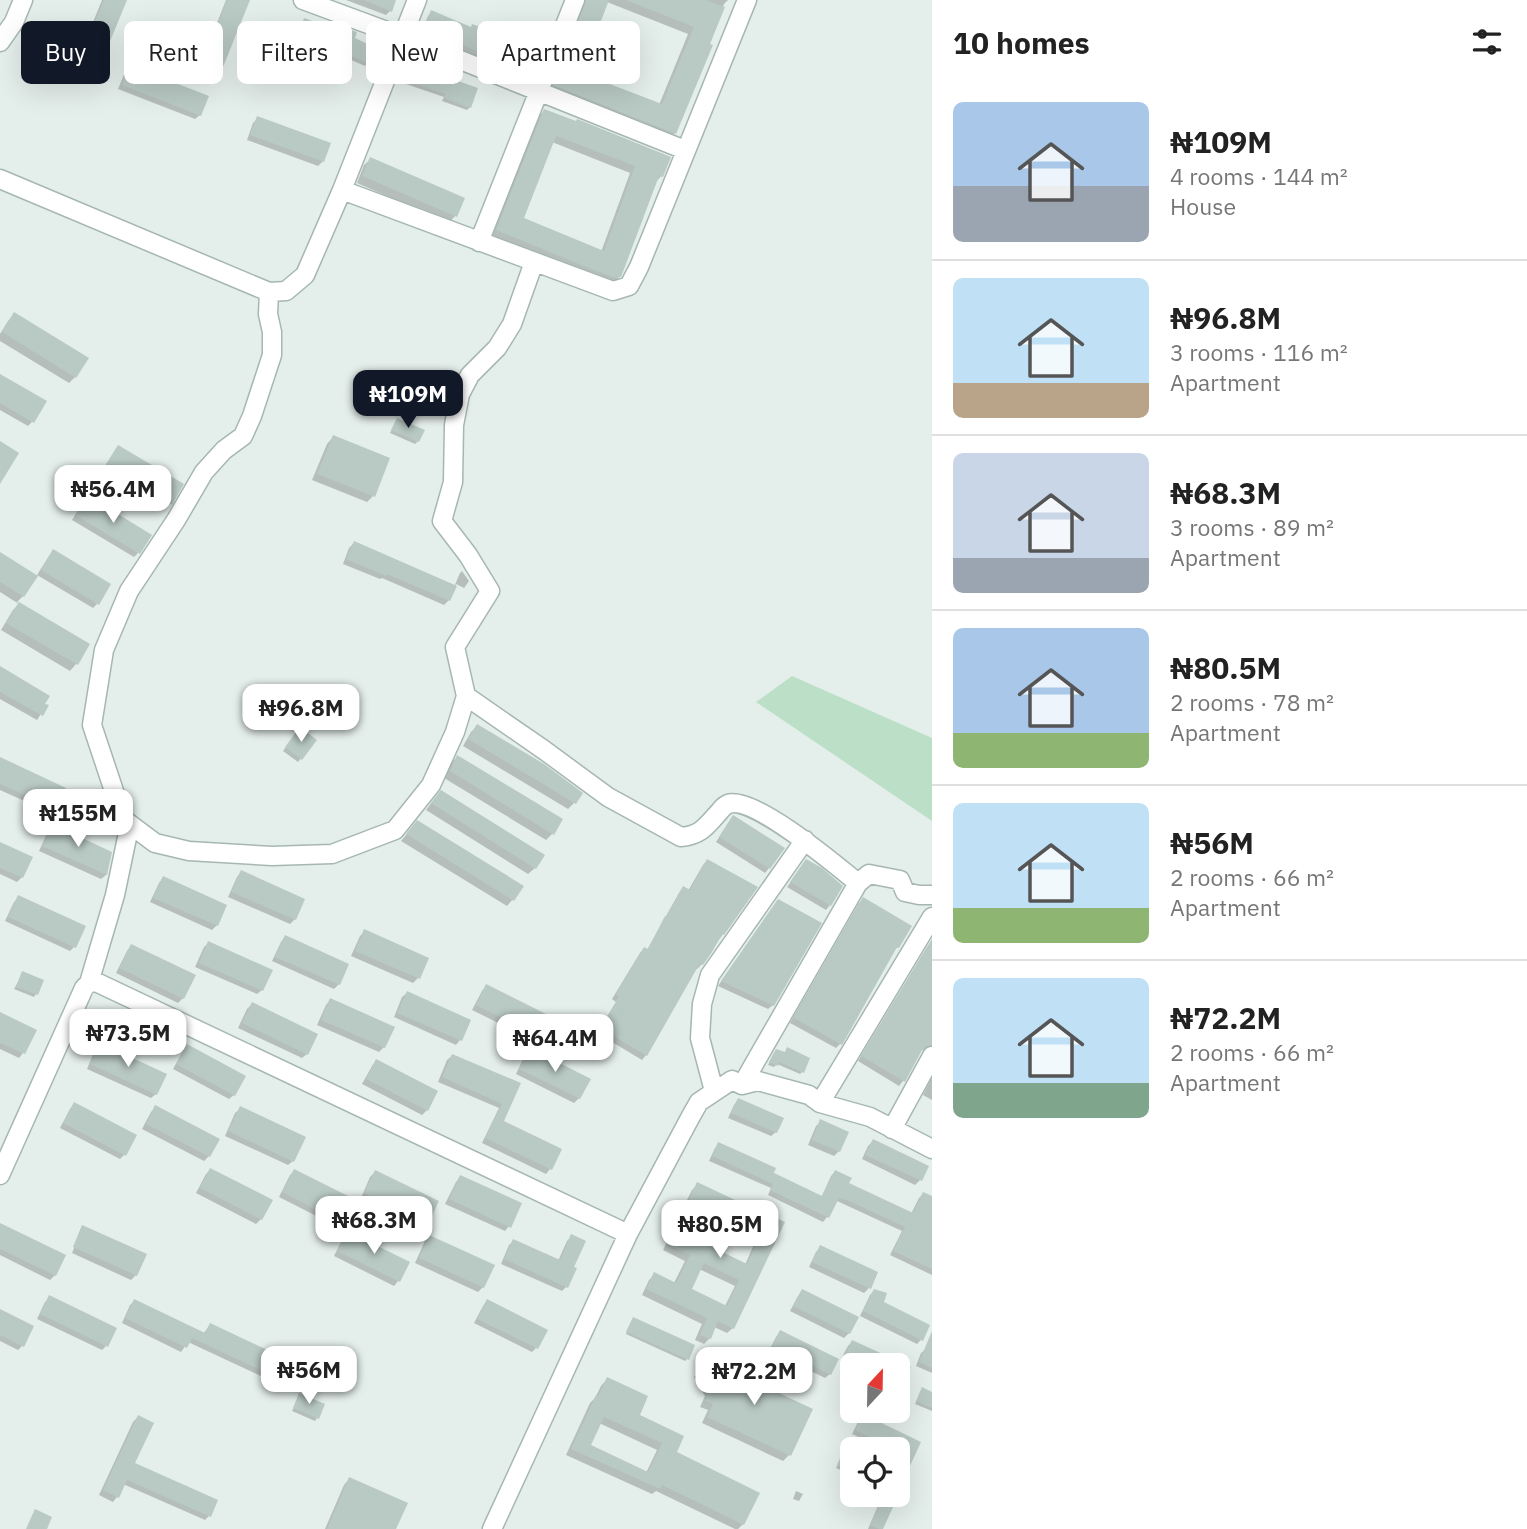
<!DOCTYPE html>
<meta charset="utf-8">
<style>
body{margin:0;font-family:"IBM Plex Sans",sans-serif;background:#f2f2f2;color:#222;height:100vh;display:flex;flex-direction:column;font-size:26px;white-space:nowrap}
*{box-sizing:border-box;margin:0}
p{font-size:23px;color:#767676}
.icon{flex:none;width:38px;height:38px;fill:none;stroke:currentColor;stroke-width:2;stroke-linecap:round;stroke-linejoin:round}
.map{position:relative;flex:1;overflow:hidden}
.side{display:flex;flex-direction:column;background:#fff;width:595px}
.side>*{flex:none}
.banner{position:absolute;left:21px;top:21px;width:665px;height:63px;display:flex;gap:14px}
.needle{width:46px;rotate:22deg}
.buttons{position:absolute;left:840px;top:1353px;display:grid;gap:14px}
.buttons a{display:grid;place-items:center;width:70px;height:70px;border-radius:10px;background:#fff;box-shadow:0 7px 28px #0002;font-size:35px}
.price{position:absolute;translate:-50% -60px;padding:0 16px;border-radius:14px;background:#fff;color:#222;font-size:23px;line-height:46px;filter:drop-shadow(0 2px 4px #0008)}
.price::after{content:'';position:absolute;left:50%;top:42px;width:21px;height:16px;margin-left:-10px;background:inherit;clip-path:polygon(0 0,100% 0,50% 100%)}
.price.active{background:#111827;color:#fff}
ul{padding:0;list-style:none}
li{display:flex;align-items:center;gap:21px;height:175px;padding:0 21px}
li+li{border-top:2px solid #e0e0e0}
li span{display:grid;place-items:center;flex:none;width:196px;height:140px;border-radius:10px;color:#555}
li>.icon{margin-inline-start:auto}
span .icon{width:84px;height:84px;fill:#fffc;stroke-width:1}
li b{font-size:30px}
h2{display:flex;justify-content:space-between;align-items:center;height:84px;padding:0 21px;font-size:30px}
.chip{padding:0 24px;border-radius:10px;background:#fff;box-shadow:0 7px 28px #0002;font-size:24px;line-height:63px}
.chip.active{background:#111827;color:#fff}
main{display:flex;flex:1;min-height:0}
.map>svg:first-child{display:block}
</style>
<main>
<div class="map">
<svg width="932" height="1529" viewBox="0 0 932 1529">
<rect width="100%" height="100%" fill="#e4eeea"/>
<!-- green -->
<path fill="#bce0c7" d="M792 676 932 738V821L756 702Z"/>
<!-- shadow -->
<path fill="#0003" fill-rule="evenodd" d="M102 0H126L96 72 91 77 74 69Z
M226 0H248L219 71 215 75 199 69Z
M346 0H394L390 11 386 15Z
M580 0H728L724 4 675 133 668 139 548 92 580 12ZM607 2 688 34 659 105 579 74Z
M432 12 493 57 489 60 462 50V48L432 35 428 39 420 36 428 16Z
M305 20 346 35 349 31 367 63 365 66 324 48 323 49 296 40 302 23Z
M522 47 533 71 530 74 513 66 519 50Z
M412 64 470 107 467 110 442 101 444 97 403 83 409 67Z
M130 67 200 115 195 119 118 89 125 72Z
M544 111 661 176 655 183 620 276 613 283 491 237 538 117ZM552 142 630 173 601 252 521 219Z
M258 118 323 161 318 166 247 140 253 123Z
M371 159 463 199 455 216 449 223 357 183 364 165Z
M15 314 75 377 69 383 0 341V334L8 321Z
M0 376 32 422 28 426 0 410Z
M397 420 418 441 415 444 390 433Z
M333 437 373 496 367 502 312 480 327 444Z
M118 447 170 504 166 508 102 471 114 452Z
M83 502 138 553 134 557 72 520Z
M354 543 454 587 460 573 462 571 469 581 464 588 456 584 449 600 444 605 382 578 380 579 343 564 349 548Z
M0 554 23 596 17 602 88 645 76 664 70 671 1 630 13 610 19 604 0 592Z
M49 556 97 604 93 608 37 575Z
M0 668 46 706 37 720 0 699Z
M477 726 580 793 574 803 568 809 463 746 471 732Z
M297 732 315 741 298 762 283 751Z
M457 757 553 833 546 840 444 778 451 763Z
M0 761 55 808 51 813 0 790Z
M435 798 535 868 528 874 426 810Z
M729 822 769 868 765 873 716 842Z
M52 826 110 853 106 875 101 879 39 851 48 831Z
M411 829 513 899 507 906 401 841Z
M0 844 22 877 17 882 0 874Z
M707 861 723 934 702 964 697 969 695 968 646 1055 642 1060 597 1033 616 1002 612 999 640 953 644 949 647 950 679 893 683 889 688 891 703 865Z
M806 861 830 905 826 910 787 887Z
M241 872 295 919 290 924 228 897 237 877Z
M163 878 217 925 212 930 150 902 159 883Z
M19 897 74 947 70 951 5 921 14 902Z
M864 899 898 947 892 952 840 1044 836 1048 790 1023 859 903Z
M778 901 773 1005 768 1009 718 986Z
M365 931 426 959 418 978 413 983 351 956 360 936Z
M285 937 339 984 334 989 272 961 281 942Z
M932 942V1050L925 1049 919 1052 903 1081 899 1086 858 1061 927 947Z
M209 943 262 990 257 994 195 967 204 947Z
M131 946 183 998 178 1003 116 973 127 951Z
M23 973 36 994 34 997 14 989Z
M486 986 538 1036 533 1040 472 1010 482 991Z
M407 993 460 1040 456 1045 394 1017 402 997Z
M330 1000 384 1047 379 1052 317 1025 326 1005Z
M252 1004 307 1054 302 1058 238 1028 247 1009Z
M0 1014 34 1030 23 1053 19 1058 0 1049Z
M100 1045 156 1094 151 1098 87 1069 95 1050Z
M187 1046 234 1095 229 1099 173 1069 183 1051Z
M530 1050 579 1098 574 1103 516 1074 525 1055Z
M787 1050 802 1072 800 1074 777 1064 774 1067 768 1065 774 1053 784 1054Z
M452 1056 519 1084 502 1122 560 1150 550 1169 546 1174 482 1143 499 1108 438 1082 447 1060Z
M376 1061 427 1110 422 1115 362 1084 372 1066Z
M932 1077V1100L923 1095Z
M738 1100 776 1132 771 1136 728 1118 734 1105Z
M74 1104 124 1155 120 1159 60 1128 70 1109Z
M156 1107 209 1156 204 1161 142 1129 151 1112Z
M240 1109 293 1161 288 1165 225 1136 235 1113Z
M821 1122 839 1151 834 1156 808 1145 816 1126Z
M873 1141 926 1167 920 1180 915 1185 862 1159 868 1146Z
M719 1144 771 1174 821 1198 831 1176 835 1172 847 1184 911 1214 919 1198 923 1194 932 1198V1275L890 1255 902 1231 837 1201 835 1202 827 1217 823 1222 768 1195 771 1188 709 1161 715 1148Z
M210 1170 261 1219 256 1224 196 1193 206 1174Z
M295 1171 343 1223 338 1227 279 1197 290 1175Z
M375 1172 427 1223 422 1227 361 1198 370 1177Z
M460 1177 509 1226 505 1231 445 1204 456 1182Z
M698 1184 769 1218 733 1328 727 1333 714 1327 710 1338 704 1344 695 1340 702 1324 642 1295 649 1280 655 1274 674 1283 685 1261 663 1250 670 1236 676 1230 697 1240 708 1217 684 1206 692 1190ZM720 1226 755 1242 745 1265 710 1248ZM699 1269 735 1286 725 1306 689 1290Z
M0 1225 55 1275 50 1280 0 1255Z
M83 1227 136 1275 131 1280 72 1253 82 1230H80Z
M348 1233 407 1263 398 1281 394 1286 334 1256 343 1238Z
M572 1236 566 1287 562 1291 501 1264 509 1245 514 1241 558 1261 567 1241Z
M430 1237 483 1287 478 1292 415 1263 425 1241Z
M821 1247 876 1273 869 1288 864 1293 809 1267 816 1252Z
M802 1291 849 1333 844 1338 790 1311 798 1296Z
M874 1291 881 1303 921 1340 917 1344 860 1316 870 1295Z
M50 1298 106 1346 102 1350 37 1319 45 1302Z
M135 1301 203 1334 210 1325 269 1374 265 1378 188 1342 181 1352 122 1323 130 1305Z
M487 1301 536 1348 532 1352 474 1323 483 1306Z
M0 1311 23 1345 18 1350 0 1341Z
M632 1321 693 1346 687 1359 685 1361 626 1334Z
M780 1332 830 1374 825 1378 769 1351 776 1337Z
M852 1342 908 1368 902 1381 898 1386V1365H853L841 1359 848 1346Z
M926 1349 932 1352V1373L916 1366 921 1353Z
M728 1355 732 1363 726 1370 811 1410 789 1455 783 1461 702 1423 708 1410 700 1407 705 1396 694 1377 700 1371Z
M607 1379 637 1416 743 1524 738 1529H735L656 1491 652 1494 566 1455 590 1403 595 1398 601 1386ZM599 1423 657 1450 646 1473 589 1446Z
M922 1389 932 1393V1411L915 1404Z
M300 1395 317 1418 315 1421 292 1411Z
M863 1416 919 1443 898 1491V1449H883L852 1434 859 1420Z
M138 1417 133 1464 209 1516 205 1520 123 1484 117 1497 113 1502 99 1495 133 1422Z
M844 1453 852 1456V1475L836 1468Z
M349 1479 396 1529H325L344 1485Z
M796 1491 803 1494 799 1501 793 1499Z
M883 1494H896L881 1529H868Z"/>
<!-- building -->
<path fill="#b9c9c3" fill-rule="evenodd" d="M104 0H127L97 73 77 64Z
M227 0H250L221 72 202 64Z
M364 0H396L392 12Z
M586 0H609L581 73 662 104 694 27 626 0H706L725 7 710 44 713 45 676 134 553 85Z
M431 10 471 27 472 24 503 35 494 58 464 46 465 44 435 31 433 37 422 33Z
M304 18 347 34 348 29 357 32 355 38 376 48 369 64 328 46 327 48 298 37Z
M521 45 542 53 534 72 514 64Z
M412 62 438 72V74L478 88 471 108 444 98 445 94 405 80Z
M129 65 209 96 201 116 122 85Z
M544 109 576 121 577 119 671 157 663 177 659 176 621 277 616 278 591 269 496 230ZM556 136 635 166 604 251 524 218Z
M257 116 331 143 324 162 250 135Z
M370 157 465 198 457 217 362 176Z
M14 312 89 358 76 378 2 332Z
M0 374 47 401 34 423 0 403Z
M397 418 425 430 419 442 391 430Z
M333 435 390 458 375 497 317 474Z
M0 441 19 453 0 484Z
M118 445 184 484 172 505 105 466Z
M87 495 152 535 140 554 75 515Z
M354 541 457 586 450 601 387 574 386 576 346 559Z
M53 549 111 584 99 605 41 570Z
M0 552 38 576 24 597 0 582Z
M19 602 90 644 78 665 6 623Z
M0 666 50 696 45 704 49 705 43 716 0 692Z
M477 724 544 764 583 793 576 804 468 739Z
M300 727 317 740 302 760 285 747Z
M457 755 563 819 554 835 450 771Z
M0 757 66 788 57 809 0 784Z
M441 790 545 855 536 869 431 803Z
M733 815 785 848 770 869 719 837Z
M417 820 524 886 514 901 406 834Z
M52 824 112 852 107 875 42 846Z
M0 842 33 857 23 878 0 868Z
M707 859 758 887 724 935 722 934 712 952 703 965 700 963 647 1056 600 1028 619 997 616 994 644 947 648 949 665 916 666 917 683 886 690 890Z
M806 859 822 868 843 886 831 906 790 882Z
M241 870 305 899 296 920 231 892Z
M163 876 227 905 218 926 153 898Z
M18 895 86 926 76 948 8 917Z
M863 897 912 926 899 948 897 947 842 1045 794 1018Z
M778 899 822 923 774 1006 721 981Z
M364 929 429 958 420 979 355 951Z
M285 935 349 964 340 985 275 957Z
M932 939V1045L927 1046 922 1050 905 1082 861 1056Z
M208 941 273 970 263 991 199 963Z
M131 944 196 975 184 999 119 968Z
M22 971 44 980 38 995 16 987Z
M486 984 550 1016 539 1037 476 1005Z
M407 991 471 1020 462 1041 397 1013Z
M330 998 395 1027 385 1048 321 1020Z
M252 1002 318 1034 308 1055 242 1023Z
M0 1012 37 1030 25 1054 0 1043Z
M100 1043 167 1074 157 1095 90 1064Z
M187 1044 246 1076 235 1096 176 1064Z
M787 1047 810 1058 804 1073 779 1062 778 1066 769 1062 776 1049 785 1052Z
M530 1048 591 1079 580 1099 519 1069Z
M452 1054 521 1083 504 1121 562 1149 552 1170 485 1138 502 1104 442 1077Z
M376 1059 438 1091 428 1111 366 1079Z
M738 1098 784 1118 777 1133 731 1113Z
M74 1102 137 1135 126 1156 63 1123Z
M155 1105 220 1139 210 1157 146 1124Z
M240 1106 306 1137 294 1162 228 1131Z
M820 1119 849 1132 840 1152 812 1140Z
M873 1139 929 1166 922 1181 865 1155Z
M718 1142 776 1168 774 1173 822 1196 835 1170 852 1178 849 1183 913 1213 923 1192 932 1196V1269L893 1251 905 1227 842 1198V1199L839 1198 829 1218 770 1190 773 1184 712 1156Z
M210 1168 273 1200 262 1220 200 1188Z
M294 1169 356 1200 344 1224 282 1192Z
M375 1170 439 1201 428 1224 364 1193Z
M460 1175 522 1203 511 1228 449 1199Z
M697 1182 769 1216 770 1215 785 1222 734 1329 718 1321 711 1339 700 1335 707 1318 646 1289 654 1272 676 1283 690 1255 667 1244 675 1228 699 1239 713 1211 689 1199ZM725 1220 760 1236 747 1264 712 1247ZM704 1263 739 1280 727 1306 692 1289Z
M0 1223 66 1255 56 1276 0 1249Z
M82 1225 147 1254 137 1276 73 1247Z
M347 1231 410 1262 400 1282 337 1251Z
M571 1234 586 1241 574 1267 577 1268 568 1288 504 1259 513 1239 560 1260Z
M429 1235 495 1265 484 1288 419 1258Z
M820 1245 878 1272 871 1289 812 1262Z
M802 1289 859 1317 850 1334 793 1306Z
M874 1289 887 1293 884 1302 930 1325 923 1341 863 1311Z
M49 1295 117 1328 108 1347 40 1314Z
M134 1299 205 1333 210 1323 280 1356 271 1375 192 1338 187 1348 125 1318Z
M487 1299 548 1330 538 1349 477 1319Z
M0 1309 34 1326 24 1347 0 1335Z
M633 1317 695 1345 689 1360 626 1332Z
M780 1330 839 1359 831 1375 772 1346Z
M932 1331V1368L919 1362Z
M852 1340 911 1367 898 1394V1365H867L845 1355Z
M729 1353 735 1363 726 1368 813 1409 791 1456 707 1417 713 1404 705 1401 710 1389 699 1369Z
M607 1377 648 1396 640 1415 684 1436 677 1452 760 1493 744 1525 662 1485 660 1489 571 1449 596 1395 598 1396ZM604 1417 662 1443 648 1472 591 1445Z
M922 1387 932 1392V1408L916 1401Z
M299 1393 325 1404 319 1419 293 1408Z
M863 1414 921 1442 898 1492V1449H894L855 1430Z
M138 1415 154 1423 135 1463 218 1500 211 1517 127 1480 119 1498 103 1490Z
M843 1451 852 1454V1472L837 1465Z
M349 1477 408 1503 396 1529H327Z
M884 1494H899L883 1529H879L870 1525Z
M35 1509 52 1517 47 1529H26Z"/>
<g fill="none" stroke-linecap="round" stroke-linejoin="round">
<!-- minor casing -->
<g stroke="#a6b7b2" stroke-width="21">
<path id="minor" d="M303 0 403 37 685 150
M0 42 14 22 23 0
M0 179 269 292 286 291 305 275 342 190 417 0
M342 190 613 291 629 286 639 267 747 0
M479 242 575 0
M466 696 544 750 608 797 681 837C702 835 707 825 720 811 722 808 724 806 728 804 753 795 837 866 858 883L869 874 900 880 905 892 919 895H932
M123 819 155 843 189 851 272 856 332 854 395 830 431 785 455 732 466 696 455 647 490 591 468 555 442 521 453 482 454 425 460 394 470 375 497 348 512 324 534 262
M89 983 96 982 628 1234
M742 1085 858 883
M714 1091 700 1038 702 1004 710 975 805 840
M820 1103 932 917
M892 1129 932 1056
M0 1175 84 988 89 983 115 895 128 833 92 725 104 650 129 591 176 520 204 472 224 450 243 436 252 416 272 355V332L268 314 269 292
M492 1529 628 1234 691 1116 699 1102 732 1080 742 1085 758 1081 809 1095 820 1103 870 1117 932 1149"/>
</g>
<!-- minor -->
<use href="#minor" stroke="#fff" stroke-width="18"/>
</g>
</svg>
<div class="buttons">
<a><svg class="needle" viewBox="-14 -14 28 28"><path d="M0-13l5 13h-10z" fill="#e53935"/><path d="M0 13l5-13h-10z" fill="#767676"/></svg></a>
<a><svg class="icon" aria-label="locate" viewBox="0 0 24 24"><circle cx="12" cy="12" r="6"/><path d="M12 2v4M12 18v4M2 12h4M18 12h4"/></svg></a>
</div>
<b class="price active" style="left:408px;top:430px">₦109M</b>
<b class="price" style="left:113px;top:525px">₦56.4M</b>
<b class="price" style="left:301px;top:744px">₦96.8M</b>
<b class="price" style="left:78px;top:849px">₦155M</b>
<b class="price" style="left:128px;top:1069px">₦73.5M</b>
<b class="price" style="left:555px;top:1074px">₦64.4M</b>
<b class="price" style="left:374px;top:1256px">₦68.3M</b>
<b class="price" style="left:720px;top:1260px">₦80.5M</b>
<b class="price" style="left:309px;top:1406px">₦56M</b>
<b class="price" style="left:754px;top:1407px">₦72.2M</b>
<div class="banner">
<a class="chip active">Buy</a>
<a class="chip">Rent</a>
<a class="chip">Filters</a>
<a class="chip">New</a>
<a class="chip">Apartment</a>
</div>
</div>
<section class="side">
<h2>10 homes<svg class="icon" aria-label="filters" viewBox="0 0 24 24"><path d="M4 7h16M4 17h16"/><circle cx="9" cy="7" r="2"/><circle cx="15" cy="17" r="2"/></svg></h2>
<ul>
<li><span style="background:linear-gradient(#a9c7e8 60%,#9aa5b1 0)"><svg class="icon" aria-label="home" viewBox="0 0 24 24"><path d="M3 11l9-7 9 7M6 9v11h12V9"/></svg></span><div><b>₦109M</b><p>4 rooms · 144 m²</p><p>House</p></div></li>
<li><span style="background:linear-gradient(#bfe0f5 75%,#b9a48a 0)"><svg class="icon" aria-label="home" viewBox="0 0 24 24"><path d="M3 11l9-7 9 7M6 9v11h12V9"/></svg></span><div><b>₦96.8M</b><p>3 rooms · 116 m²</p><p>Apartment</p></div></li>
<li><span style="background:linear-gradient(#c9d6e8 75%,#9aa5b1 0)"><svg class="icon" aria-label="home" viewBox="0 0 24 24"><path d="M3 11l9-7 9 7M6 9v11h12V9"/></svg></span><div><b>₦68.3M</b><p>3 rooms · 89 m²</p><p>Apartment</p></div></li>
<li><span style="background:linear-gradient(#a9c7e8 75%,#8fb573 0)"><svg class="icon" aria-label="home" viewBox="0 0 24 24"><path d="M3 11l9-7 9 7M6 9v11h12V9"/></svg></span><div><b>₦80.5M</b><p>2 rooms · 78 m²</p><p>Apartment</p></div></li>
<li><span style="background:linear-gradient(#bfe0f5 75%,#8fb573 0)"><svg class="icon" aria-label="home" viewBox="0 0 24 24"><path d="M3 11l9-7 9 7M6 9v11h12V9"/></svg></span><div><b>₦56M</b><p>2 rooms · 66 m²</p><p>Apartment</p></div></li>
<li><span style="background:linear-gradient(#bfe0f5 75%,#7fa58c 0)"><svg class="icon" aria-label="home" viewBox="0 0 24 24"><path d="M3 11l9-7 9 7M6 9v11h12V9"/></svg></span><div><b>₦72.2M</b><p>2 rooms · 66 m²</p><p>Apartment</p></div></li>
</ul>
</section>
</main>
